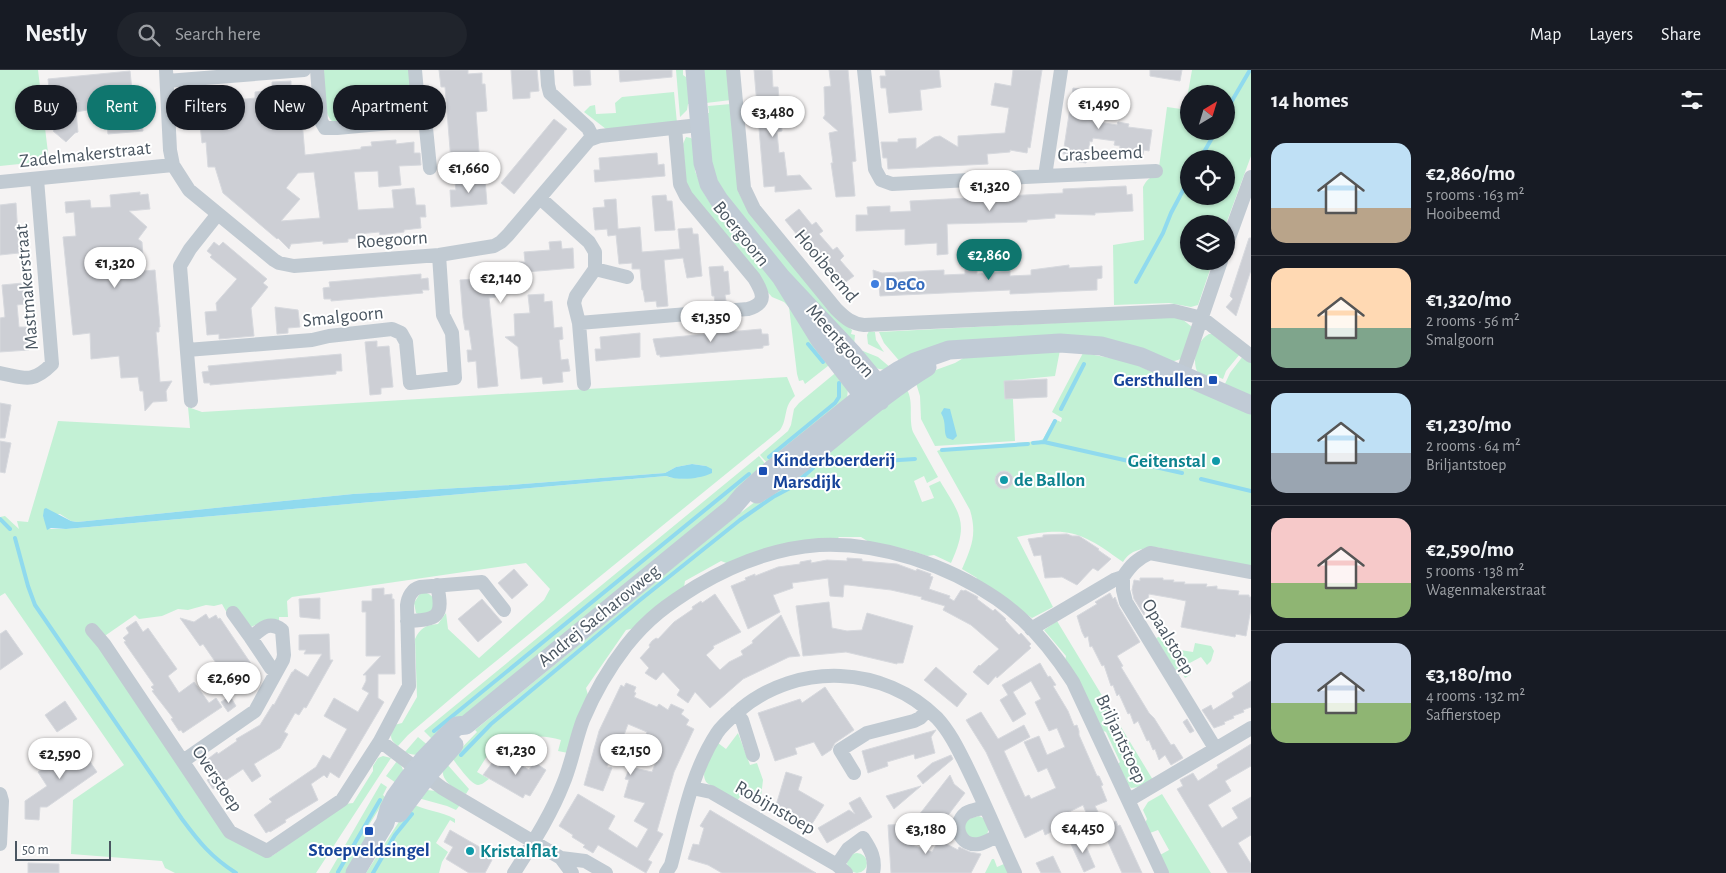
<!DOCTYPE html>
<meta charset="utf-8">
<style>
body{margin:0;font-family:"Alegreya Sans",sans-serif;background:#20242c;color:#f1f3f6;height:100vh;display:flex;flex-direction:column;font-size:19px;white-space:nowrap}
*{box-sizing:border-box;margin:0}
p{font-size:16px;color:#9ea1a6}
.icon{flex:none;width:28px;height:28px;fill:none;stroke:currentColor;stroke-width:2;stroke-linecap:round;stroke-linejoin:round}
.map{position:relative;flex:1;overflow:hidden}
.drawer{display:flex;flex-direction:column;background:#171b24;width:475px}
.drawer>*{flex:none}
.hud{position:absolute;left:15px;top:15px;width:475px;height:45px;display:flex;gap:10px}
.needle{width:32px;rotate:38deg}
.tools{position:absolute;left:1180px;top:15px;display:grid;gap:10px}
.tools a{display:grid;place-items:center;width:55px;height:55px;border-radius:50%;background:#171b24;box-shadow:0 1px 4px #0004;font-size:25px}
.scale{position:absolute;left:15px;bottom:12px;width:96px;box-sizing:border-box;padding-left:5px;border:2px solid #4a5661;border-top:0;font-size:14px;line-height:18px;white-space:nowrap;color:#4a5661;-webkit-text-stroke:4px #fff;paint-order:stroke}
.price{position:absolute;translate:-50% -42px;padding:0 11px;border-radius:18px;background:#fff;color:#222;font-size:16px;line-height:32px;filter:drop-shadow(0 1px 2px #0008)}
.price::after{content:'';position:absolute;left:50%;top:30px;width:15px;height:11px;margin-left:-8px;background:inherit;clip-path:polygon(0 0,100% 0,50% 100%)}
.price.current{background:#0f766e;color:#fff}
ul{padding:0;list-style:none}
li{display:flex;align-items:center;gap:15px;height:125px;padding:0 20px}
li+li{border-top:1px solid #363941}
li span{display:grid;place-items:center;flex:none;width:140px;height:100px;border-radius:15px;color:#555}
li>.icon{margin-inline-start:auto}
span .icon{width:60px;height:60px;fill:#fffc;stroke-width:1}
li b{font-size:21px}
h2{display:flex;justify-content:space-between;align-items:center;height:60px;padding:0 20px;font-size:21px}
.pill{padding:0 18px;border-radius:22px;background:#171b24;box-shadow:0 1px 4px #0004;font-size:18px;line-height:45px}
.pill.current{background:#0f766e;color:#fff}
header{display:flex;align-items:center;gap:30px;box-sizing:border-box;height:70px;padding:0 25px;background:#171b24;border-bottom:1px solid #363941}
header strong{font-size:24px}
nav{display:flex;gap:28px;margin-inline-start:auto;font-size:18px}
.search{width:350px;height:45px;background:#20242c;display:flex;align-items:center;gap:12px;box-sizing:border-box;padding:0 18px;border-radius:28px;color:#9ea1a6;font-size:19px}
main{display:flex;flex:1;min-height:0}
.map>svg:first-child{display:block}
</style>
<header>
<strong>Nestly</strong>
<div class="search"><svg class="icon" aria-label="search" viewBox="0 0 24 24"><circle cx="10" cy="10" r="6"/><path d="M15 15l6 6"/></svg>Search here</div>
<nav><a>Map</a><a>Layers</a><a>Share</a></nav>
</header>
<main>
<div class="map">
<svg width="1251" height="803" viewBox="0 0 1251 803">
<rect width="100%" height="100%" fill="#f5f3f3"/>
<!-- green -->
<path fill="#c3f1d5" fill-rule="evenodd" d="M0 0H38L49 91 0 96Z
M321 0H409L412 38 407 45 399 47 397 37 371 40 372 49 335 53C322 48 323 13 321 0Z
M676 0H683V5L689 9 692 34H688L687 40 680 47Z
M702 0H728L731 30 706 33Z
M1192 0H1251V86L1226 154H1189V191H1213L1198 235 1191 237 1169 233 1114 235 1113 175 1144 170 1143 117C1147 109 1150 107 1158 105L1167 37 1181 39 1186 34ZM1189 24H1226V61H1189ZM1189 89H1226V126H1189Z
M674 22 677 53 606 59 584 42 590 36 595 35 596 44 616 43 615 33 622 27Z
M731 34 738 121 747 139 833 245 852 260 851 264 855 265 854 275 818 244 713 108 705 43H709L708 36Z
M686 67 691 68 694 72 695 101 705 125 714 139 753 184 833 292 805 314 803 310 799 311 797 304 789 237 784 232 772 227 765 219 691 123 686 113 683 74Z
M1170 247 1182 249 1192 257 1181 289 1171 292 1107 270 902 294 884 273 879 262Z
M869 261 875 262 876 270 884 282 868 274 867 265Z
M1209 264H1213L1240 284 1226 301 1223 309 1216 306 1213 311 1198 303C1191 291 1197 270 1209 264Z
M1060 280 1055 306 1012 310 1015 371 935 376 921 349 920 326 916 313 933 301 955 293 970 284Z
M863 281 878 287 891 298C876 303 870 294 859 285Z
M1083 283 1127 291 1251 344V496L1156 477C1142 479 1131 479 1123 492 1080 461 1069 456 1017 467L1053 537 1032 548 976 511 977 508 962 499C972 476 977 464 970 440L937 381 942 379 1039 371 1043 369 1054 349 1061 352 1062 348 1052 342Z
M1243 286 1251 292V328L1224 316 1230 303Z
M839 300 848 318 847 329 769 395 760 385 788 361 791 355 794 339 799 333Z
M787 307 795 326C783 336 788 349 780 360L469 613 408 665 398 676C389 669 390 666 394 655L402 653 417 627 415 569C420 558 426 555 438 554L446 543 448 559 479 588 544 530 550 519 526 493 292 527 287 531 288 547H279V551H265L251 557 237 538 227 543 222 534 214 536 206 535 188 540 178 539 162 546 139 549 135 545 96 572 223 760 268 786H272L345 734 353 733 373 701V696L378 688 383 686 391 688 316 803H175L165 798 162 791 71 784 73 730 124 695 5 523 0 526V447L5 446 19 459 17 451 28 452 58 351 190 358 188 337 202 342ZM692 394 706 396 700 407C690 408 676 410 666 406L66 459H49L43 446 60 444 71 451 77 452 353 424 510 415 665 403 676 397Z
M905 317C915 329 908 347 913 362L938 407 927 413 924 406 914 411 922 432 934 428 929 416 940 411C961 446 969 453 951 493L934 485 927 486 909 480 869 472 861 467H839L833 473 729 494 721 491 685 511 684 517 635 558 626 560 586 618 588 625 568 683 558 681 561 670C545 666 532 664 518 673 511 678 506 684 499 689L487 686 477 702 489 709C486 711 482 715 478 715 471 715 457 694 452 688L477 662 475 660 726 454Z
M759 386 767 396 764 402 435 672 424 661Z
M424 522 429 524 435 529 432 542 420 545 416 543 414 533 419 525Z
M1057 551 1153 710 1139 717 1131 718 1125 712 1117 695 1120 692 1106 662 1101 660 1065 591 1066 586 1044 560Z
M1161 566 1175 568 1174 579 1193 582 1195 573 1211 576 1214 581 1211 591 1207 595 1201 587 1186 595 1191 604 1185 608 1182 603 1178 605 1156 568Z
M738 663 750 695 757 693 763 710 760 735 742 724 737 731 707 713C698 702 712 684 718 673L726 679Z
M418 667 430 677C421 685 416 687 405 682Z
M397 691C406 699 404 705 399 715L386 706Z
M446 693 469 719 466 724C455 720 435 708 446 693Z
M381 713 387 717 383 725 386 728 367 758 371 761 346 803H329Z
M427 720 436 721 460 735 456 740 447 736 418 728Z
M1162 724 1211 803H1168L1160 785 1169 780 1158 760 1150 763 1145 753 1147 749 1143 740 1148 732Z
M411 733C425 741 441 741 455 749V753L450 750 436 773 448 782 442 792 439 803H366Z
M979 746C988 749 991 758 986 766L970 770 963 756 967 749Z
M847 793a10 10 0 1 1 20 0a10 10 0 1 1-20 0Z
M992 789H994L997 797 1004 794 1008 803H985Z"/>
<!-- water -->
<path fill="#90daee" d="M944 338 950 339 957 366 953 370 947 368C943 362 947 353 941 343Z
M692 394 706 396 712 399V403C700 409 679 411 666 406L66 459 51 458 47 460 43 446 44 439 46 438 71 451 77 452 353 424 510 415 665 403 676 397Z"/>
<g fill="none" stroke-linecap="round" stroke-linejoin="round">
<!-- stream -->
<path stroke="#90daee" stroke-width="4" d="M1226 41 1250 0
M1200 89 1216 61
M1136 212 1163 163 1171 143 1189 109
M808 274 823 292
M1061 339 1084 294
M1044 372 1055 351
M1033 373 1044 372 1182 403
M942 380 1028 374
M769 387 835 333 839 327V313
M837 394 915 389
M1201 409 1251 421
M0 449 10 459
M15 468 28 516 35 535 182 749C199 772 211 787 236 803
M434 661 749 404
M461 685 491 654 640 530 740 450 773 427 790 418 813 398
M338 802 380 730
M373 803 395 765 412 744"/>
</g>
<!-- building -->
<path fill="#cdcfd5" stroke="#d7d9de" fill-rule="evenodd" d="M439 0H468V4L482 3V14H485L487 41 476 42 479 82 467 84 468 90 451 91 445 17H441Z
M511 0H537L539 21 530 22V28L513 29Z
M573 0H590L591 15 574 16Z
M619 0H672V7L620 12Z
M754 0H772L773 17H778L779 29H774L776 50 781 49 782 61 777 62 779 83 784 82 787 106 800 105 812 119 775 122V116L764 117Z
M829 0H848L856 91 852 92 855 126 836 127 831 93H833L829 63 838 61 823 48 825 45 824 17 831 16Z
M885 0H939L941 17 920 20 922 40 889 43 886 18H881L880 6H886Z
M1013 0H1042L1030 78 1028 77 1027 83 1010 80V82L987 84 988 94 888 99 887 88H883L881 72H898V69L916 68V79L934 67 940 66 958 77V66L1005 63 1009 38 991 35 992 30 995 13 1011 16Z
M1150 0H1182L1180 11 1150 6Z
M130 1 135 50 142 49 143 61 108 64 105 37 76 42 78 62 75 63 66 72 53 61 79 31 59 32V27L50 28 48 9Z
M291 11V16H299L305 85 361 79V77L372 76 371 72 396 70V74L414 72V83H420L421 95 399 96 401 115 379 117 378 101 354 102 358 140 394 138 392 120 414 118 416 135H425L426 147H420L421 158 404 160V162L380 165 379 162 358 164V168L348 169V172L323 174V171L291 174 289 179 278 168 277 169 223 123 215 97H208L206 72 202 73 199 46H195L194 36H198L197 19 218 17 219 32 255 28V22L272 20V12ZM314 102 320 148 281 151 300 129 286 118 298 103Z
M1073 18 1097 21 1092 51 1117 55 1118 52 1129 54 1128 57 1152 60 1149 81 1144 80 1142 88 1119 84 1120 76 1114 75 1115 71 1093 68 1092 72 1090 71 1086 93 1072 91 1073 85 1063 84Z
M554 49 567 59 514 124 501 113Z
M657 83 658 95 664 94 665 106 595 112 594 100H600L599 88Z
M485 109 487 134 451 137 450 120H456L455 112Z
M1126 116 1127 125 1132 124 1133 141 1095 143V145L1055 144V148L1027 150V152L947 154 948 184 937 185V173L905 175V159L856 161V145H868L867 137 890 136V142L911 141 910 131 1063 123V119Z
M140 122V125L148 124 150 139 129 141 147 157 138 169 142 172 144 201 155 200 160 257H159V262H156L160 312 172 311 166 321 167 331 153 332 145 341 143 321H140L138 307 121 308 119 286 91 289 90 263 73 265 63 167 76 166 74 142 66 143 65 132 90 130 91 138 111 137 110 125Z
M666 125 667 131H672L675 160 655 161 652 126Z
M616 129 618 159 640 157 642 182 680 179 678 159 692 158 693 164H698L702 206 687 208 683 188 664 190 668 236 657 237 656 231 645 232 643 220H642L640 199H632V193L619 194 616 165 608 166 607 159 595 160 593 138 605 137 604 130Z
M16 133 19 183 0 185V135Z
M799 139 812 155 816 152 823 161 819 164 833 180 837 177 844 186 840 190 854 206 839 217 785 150Z
M1249 168H1251V200L1236 246 1226 237 1233 229 1230 226Z
M561 171 562 179 573 178 574 198 526 202 527 220 495 222 496 227 489 228 498 316 478 318 476 291 468 292 467 280H472L469 260H465L463 248 460 210 488 208 487 200 499 199V202L519 200V192H525L524 182 550 180 549 172Z
M214 172 219 176 223 172 267 209 263 213 268 217 251 238 254 266 219 269V264L207 265 205 242 217 241 216 233 237 209 210 187 212 185 207 181Z
M1069 195V198L1102 196V208L1097 209V220L1010 224V220L880 226 879 216H874L873 200 882 203 944 200V205L965 204V199H977V204L1010 201V206L1031 205V200Z
M723 196 724 202 728 201 730 224 725 225 726 231 715 232 714 226H712L709 197Z
M421 204V209L428 208 429 220H422L423 223 331 231V229H324L323 218 330 217 329 212Z
M23 213 25 234 17 235 19 257H27L29 280 0 282V248L5 247 2 215Z
M544 224V232L552 231 554 258 562 257 563 269 559 270 561 290 568 289 570 301 562 302 563 312 543 314 542 307 521 309 518 277 505 267 515 266 514 244 530 243 528 225Z
M275 237 298 240 300 257 288 258V263L277 264Z
M761 259 762 264H768L769 275 763 276V278L752 279 660 287V285H657L653 269Z
M640 263V287L596 291 595 279H601L600 267Z
M377 271V277L389 276 393 317 381 318V324L370 325 365 272Z
M341 284 342 301H336V304L210 315V313H204L202 302 209 301 208 296Z
M1047 309V327L1005 329 1004 311Z
M0 333 11 335 5 368H0Z
M0 371 11 373 5 403 0 402Z
M995 410a9 9 0 1 1 18 0a9 9 0 1 1-18 0Z
M1067 464 1072 466H1079L1099 479 1098 480 1111 489 1098 501 1093 498 1077 515 1062 507 1045 508 1041 485 1034 486 1028 469 1043 467V465Z
M847 488 862 489V491L897 494 916 501 917 499 931 504 930 506 933 507 929 519 950 526 949 528 954 531 961 520 964 521 965 520 978 527 977 529 993 541 995 539 1006 549 1005 550 1019 565 1021 563 1031 574 1029 576 1031 578 997 608 996 606 988 615 973 602 979 595 980 596 999 579 971 555 943 540 945 536 921 529 922 527 891 520 848 515H844L843 527 830 526 828 508 792 513 793 518 773 525 780 542 748 559 731 516 746 510 745 508 755 504V506L778 497 800 494V492L811 490V493L827 490 847 491Z
M514 499 528 515 512 529 498 513Z
M1140 508H1163V510H1174L1173 512H1185L1184 514H1207L1206 517 1217 516V519L1239 521 1238 525H1249V527H1251V539L1246 566 1236 564 1235 567 1181 557 1186 531 1172 528 1149 524 1144 545 1134 529 1132 520 1134 510 1140 511Z
M384 518V525L392 524V529H394L395 604H378V628L384 632 339 708 330 702 327 708 324 705 311 714 318 730 285 750 286 752 270 762 269 761 266 763 254 745 272 732 269 729 316 697 323 685 330 689 347 659 324 646 334 628 358 642 369 623 362 619 366 611V605H363L381 586H366V542H362V531H372V519Z
M1110 523 1113 529 1115 527 1119 537 1140 572 1117 586 1123 596 1121 597 1149 643 1154 648 1171 675 1174 674 1183 688 1171 695 1165 685 1159 690 1155 679 1153 680 1149 670 1147 671 1138 651 1134 654 1130 643 1128 644 1119 624 1117 626 1113 615 1111 616 1104 595 1102 596 1092 576 1090 577 1088 566 1085 568 1082 562 1077 546 1097 534 1095 532Z
M715 524 741 562 713 576 714 578 706 585 720 600 729 592 743 585 741 581 753 573 752 571 781 545 800 586 789 587 743 609 710 638 695 622 688 633 677 625 680 620 663 602 656 610 645 603 649 598 640 588 650 577 649 575 652 571 656 568 658 569 674 552 693 539 692 537 701 531 702 533Z
M320 528V549L300 547 299 529Z
M482 529 502 552 478 572 458 549Z
M829 532 832 558 847 561 862 560 867 543 913 556 903 593H897V594L846 582 803 586 796 536Z
M206 544 209 549 216 545 218 549 220 548 258 604 257 605 259 608 241 621 229 603 225 606 203 574 200 576 180 548 194 552Z
M136 551 143 562 148 558 177 599 168 606 179 623 194 612 209 633 216 628 222 637 183 663 181 660 179 661 171 649 173 648 152 621 154 620 151 617 154 615 124 572 126 571 123 568 129 563 126 558Z
M6 560 23 584 0 600V564Z
M329 564 330 590H333L306 638 304 637 299 645 295 643 284 662 288 664 280 678 254 694 261 706 252 712 243 699 213 719 207 710 211 707 203 694 206 692 205 691 217 682 218 684 237 671 236 669 260 655 273 634 274 635 292 602H293L295 599 308 607 322 584H304L306 580H299V565Z
M1040 593 1048 607 1050 606 1056 615 1053 616 1068 641 1074 656 1077 655 1079 661V665L1097 706H1099L1103 715 1101 716 1107 731 1095 736 1105 756 1116 751 1118 756 1120 755 1142 803H1122L1104 763 1096 767 1083 735 1055 749 1059 758 1045 765 1043 759 1025 768 986 682 966 650 981 642 998 669 1024 655 1030 667 1004 681 1025 727 1029 725 1031 729 1056 718 1047 698 1038 702 1024 672 1039 666 1047 685 1065 677 1057 658 1049 661 1035 632 1041 629 1031 611 1013 622 1026 644 1013 652 1000 630 1008 625 1002 615Z
M936 597 967 624 957 637 924 610Z
M1251 611V637L1243 640 1244 642 1233 646 1234 648 1224 652 1225 654 1214 658 1202 640 1211 635 1213 640 1234 627 1232 623Z
M626 613 636 617 634 622 636 623 634 627 657 637 659 634 668 640 671 634 684 640 681 644 689 650 686 655 694 659 674 702 657 761 663 764 648 790 652 792 646 803 598 775 593 783 583 777 585 775 572 767 573 765 559 756 578 724 615 746 608 759 637 778 648 759 634 751 645 733 624 727 629 710 625 709 630 697 652 702 659 684 641 675 647 662 628 654 620 676 613 674 607 697 612 698 603 721 584 715 599 661 621 615 624 617Z
M825 617 854 660 835 673 831 680 822 686 814 672 795 678 797 684 775 691 758 643 800 629 802 633Z
M230 626 236 636 228 642 221 632Z
M65 631 77 649 57 662 45 645Z
M1187 649 1194 661 1190 663 1183 652Z
M936 660 931 667 935 683 915 689 914 684 887 692 888 696 868 703 862 681Z
M78 674 97 702 47 737H40L39 750 25 749V731L47 716 38 702Z
M1251 674V696L1225 711 1231 721 1208 735 1222 758 1238 748 1232 738 1251 727V765L1238 773 1251 794V803H1228L1177 719 1183 716 1180 710 1193 703 1198 711 1218 698 1217 695Z
M951 685 953 689 923 714 917 706 932 693Z
M507 686 529 700 534 692 546 700 530 726 525 724 523 728 483 705 492 693 498 697Z
M786 702 802 707 798 720 824 735 810 757 796 748 774 742Z
M950 705 954 714 965 723 952 740 938 759 912 754Z
M921 716 894 739 886 726Z
M860 727 872 747 827 773 818 758 849 740 855 744 849 733Z
M710 740 775 779 816 803H722L708 795 688 789 693 774 699 775 704 758 700 756Z
M910 754 912 775 932 782 939 770 958 780 959 777 970 782 981 784 971 803H891L888 755Z
M450 760 490 783 488 788 492 790 485 803H469L446 789 453 777 444 772Z
M1082 767 1095 797 1084 802 1070 772Z
M1053 786 1061 803H1041L1036 793Z
M28 793 59 794V803H28Z"/>
<g fill="none" stroke-linecap="round" stroke-linejoin="round">
<!-- street -->
<path stroke="#c1cad2" stroke-width="14" d="M166 0 170 80 173 95 189 120 274 190 279 193 294 196 439 185 494 176 501 172 508 165 589 70 600 66 699 55
M317 0 321 51 325 58H337L412 51 419 45 415 0
M547 0 548 15 550 23 588 58 593 68
M733 0 744 118 754 139 836 239C845 248 852 254 864 255L1174 241 1202 248 1251 286
M864 0 875 99 881 110 892 114 1045 106 1061 0
M167 11 304 0
M419 45 426 58 430 98
M1045 106 1156 101
M0 112 173 95
M540 128 589 172 595 182V199L576 226 574 233 579 253 748 239C768 233 763 223 754 208L686 126 680 114 675 58
M1226 176 1251 107
M595 199 627 207
M579 253 584 314
M187 280 312 270 329 266 392 259 401 263 406 272 410 313 455 308 452 263 443 245 439 185
M0 303C25 308 32 314 52 294L37 109
M1182 305 1221 191
M191 331 180 196 190 179 217 145
M1123 507C1131 495 1137 489 1150 483L1251 502
M233 543 251 568
M407 551C438 550 444 547 437 515
M1031 559 1114 510 1123 507V520L1126 532 1215 678
M92 560 104 574 230 762 267 781 342 730 380 671 409 616 407 535C408 527 412 519 420 517L482 512 504 540
M736 643 742 650 753 685
M380 671 442 718 561 788 572 803
M183 691 255 641 283 590 284 585 282 560C269 550 261 559 251 568L271 598 276 602
M854 703 840 680 867 663 914 651 920 648 928 640
M692 718 711 722 837 795 846 803
M0 724 2 731 0 774
M1129 730 1251 658
M985 737C979 739 972 740 966 743 951 755 960 777 979 774 985 773 991 769 997 766
M561 788 585 791 606 803
M837 795 848 779 863 768C871 780 876 789 873 803
M514 803C532 774 551 745 563 714 572 693 575 671 583 650 594 624 609 598 626 576 648 548 668 534 697 516 734 494 777 478 819 475 880 472 947 495 997 529 1028 550 1053 581 1073 612L1162 803
M666 803 671 795C683 750 691 703 717 663 723 654 733 646 741 639 798 592 884 595 937 648 949 661 957 677 965 693 983 729 998 766 1015 803"/>
<!-- secondary -->
<path stroke="#c1cbd6" stroke-width="19" d="M695 0 703 93 709 114 719 130 781 207 853 284 878 314 880 331 864 326 861 323 820 270 781 207
M757 424C818 388 867 333 927 297
M399 743 426 707 454 675
M355 803 385 753 389 739 395 727 408 709 424 689 445 667 457 656 466 655 733 437 744 424 766 404 878 314 898 301 915 292 949 280 1060 273 1101 276 1141 287 1251 335"/>
</g>
<!-- markers -->
<circle fill="#3f7fe0" stroke="#fff" stroke-width="2" cx="875" cy="214" r="5"/>
<g fill="#1a4fb4" stroke="#fff" stroke-width="2">
<rect x="1208" y="305" width="10" height="10" rx="2.5"/>
<rect x="758" y="396" width="10" height="10" rx="2.5"/>
<rect x="364" y="756" width="10" height="10" rx="2.5"/>
</g>
<g fill="#0f9aa8" stroke="#fff" stroke-width="2">
<circle cx="1216" cy="391" r="5"/>
<circle cx="1004" cy="410" r="5"/>
<circle cx="470" cy="781" r="5"/>
</g>
<g text-anchor="middle" dominant-baseline="central" stroke-width="4" stroke-linejoin="round" paint-order="stroke">
<!-- street labels -->
<g font-size="19" fill="#4a5661" stroke="#fff">
<text transform="translate(1100 84) rotate(-2)">Grasbeemd</text>
<text transform="translate(85 85) rotate(-6)">Zadelmakerstraat</text>
<text transform="translate(741 164) rotate(51)">Boergoorn</text>
<text transform="translate(392 170) rotate(-4)">Roegoorn</text>
<text transform="translate(826 196) rotate(50)">Hooibeemd</text>
<text transform="translate(27 217) rotate(-95)">Mastmakerstraat</text>
<text transform="translate(343 247) rotate(-6)">Smalgoorn</text>
<text transform="translate(840 271) rotate(48)">Meentgoorn</text>
<text transform="translate(599 546) rotate(-39)">Andrej Sacharovweg</text>
<text transform="translate(1168 567) rotate(59)">Opaalstoep</text>
<text transform="translate(1121 669) rotate(65)">Briljantstoep</text>
<text transform="translate(217 709) rotate(56)">Overstoep</text>
<text transform="translate(775 738) rotate(30)">Robijnstoep</text>
</g>
<!-- shop labels -->
<g font-size="19" font-weight="bold" fill="#366cbe" stroke="#fff" text-anchor="start">
<text x="885" y="214">DeCo</text>
</g>
<!-- transit labels -->
<g font-size="19" font-weight="bold" fill="#164399" stroke="#fff" text-anchor="end">
<text x="1203" y="310">Gersthullen</text>
<text x="773" y="390" text-anchor="start">Kinderboerderij<tspan x="773" dy="22">Marsdijk</tspan></text>
<text x="369" y="780" text-anchor="middle">Stoepveldsingel</text>
</g>
<!-- culture labels -->
<g font-size="19" font-weight="bold" fill="#0d838f" stroke="#fff" text-anchor="start">
<text x="1206" y="391" text-anchor="end">Geitenstal</text>
<text x="1014" y="410">de Ballon</text>
<text x="480" y="781">Kristalflat</text>
</g>
</g>
</svg>
<div class="tools">
<a><svg class="needle" viewBox="-14 -14 28 28"><path d="M0-13l5 13h-10z" fill="#e53935"/><path d="M0 13l5-13h-10z" fill="#9ea1a6"/></svg></a>
<a><svg class="icon" aria-label="locate" viewBox="0 0 24 24"><circle cx="12" cy="12" r="6"/><path d="M12 2v4M12 18v4M2 12h4M18 12h4"/></svg></a>
<a><svg class="icon" aria-label="layers" viewBox="0 0 24 24"><path d="M12 4l9 5-9 5-9-5zM3 14l9 5 9-5"/></svg></a>
</div>
<div class="scale">50 m</div>
<b class="price" style="left:1099px;top:60px">€1,490</b>
<b class="price" style="left:773px;top:68px">€3,480</b>
<b class="price" style="left:469px;top:124px">€1,660</b>
<b class="price" style="left:990px;top:142px">€1,320</b>
<b class="price current" style="left:989px;top:211px">€2,860</b>
<b class="price" style="left:115px;top:219px">€1,320</b>
<b class="price" style="left:501px;top:234px">€2,140</b>
<b class="price" style="left:711px;top:273px">€1,350</b>
<b class="price" style="left:229px;top:634px">€2,690</b>
<b class="price" style="left:516px;top:706px">€1,230</b>
<b class="price" style="left:631px;top:706px">€2,150</b>
<b class="price" style="left:60px;top:710px">€2,590</b>
<b class="price" style="left:1083px;top:784px">€4,450</b>
<b class="price" style="left:926px;top:785px">€3,180</b>
<div class="hud">
<a class="pill">Buy</a>
<a class="pill current">Rent</a>
<a class="pill">Filters</a>
<a class="pill">New</a>
<a class="pill">Apartment</a>
</div>
</div>
<section class="drawer">
<h2>14 homes<svg class="icon" aria-label="filters" viewBox="0 0 24 24"><path d="M4 7h16M4 17h16"/><circle cx="9" cy="7" r="2"/><circle cx="15" cy="17" r="2"/></svg></h2>
<ul>
<li><span style="background:linear-gradient(#bfe0f5 65%,#b9a48a 0)"><svg class="icon" aria-label="home" viewBox="0 0 24 24"><path d="M3 11l9-7 9 7M6 9v11h12V9"/></svg></span><div><b>€2,860/mo</b><p>5 rooms · 163 m²</p><p>Hooibeemd</p></div></li>
<li><span style="background:linear-gradient(#ffd9b3 60%,#7fa58c 0)"><svg class="icon" aria-label="home" viewBox="0 0 24 24"><path d="M3 11l9-7 9 7M6 9v11h12V9"/></svg></span><div><b>€1,320/mo</b><p>2 rooms · 56 m²</p><p>Smalgoorn</p></div></li>
<li><span style="background:linear-gradient(#bfe0f5 60%,#9aa5b1 0)"><svg class="icon" aria-label="home" viewBox="0 0 24 24"><path d="M3 11l9-7 9 7M6 9v11h12V9"/></svg></span><div><b>€1,230/mo</b><p>2 rooms · 64 m²</p><p>Briljantstoep</p></div></li>
<li><span style="background:linear-gradient(#f6c9c9 65%,#8fb573 0)"><svg class="icon" aria-label="home" viewBox="0 0 24 24"><path d="M3 11l9-7 9 7M6 9v11h12V9"/></svg></span><div><b>€2,590/mo</b><p>5 rooms · 138 m²</p><p>Wagenmakerstraat</p></div></li>
<li><span style="background:linear-gradient(#c9d6e8 60%,#8fb573 0)"><svg class="icon" aria-label="home" viewBox="0 0 24 24"><path d="M3 11l9-7 9 7M6 9v11h12V9"/></svg></span><div><b>€3,180/mo</b><p>4 rooms · 132 m²</p><p>Saffierstoep</p></div></li>
</ul>
</section>
</main>
